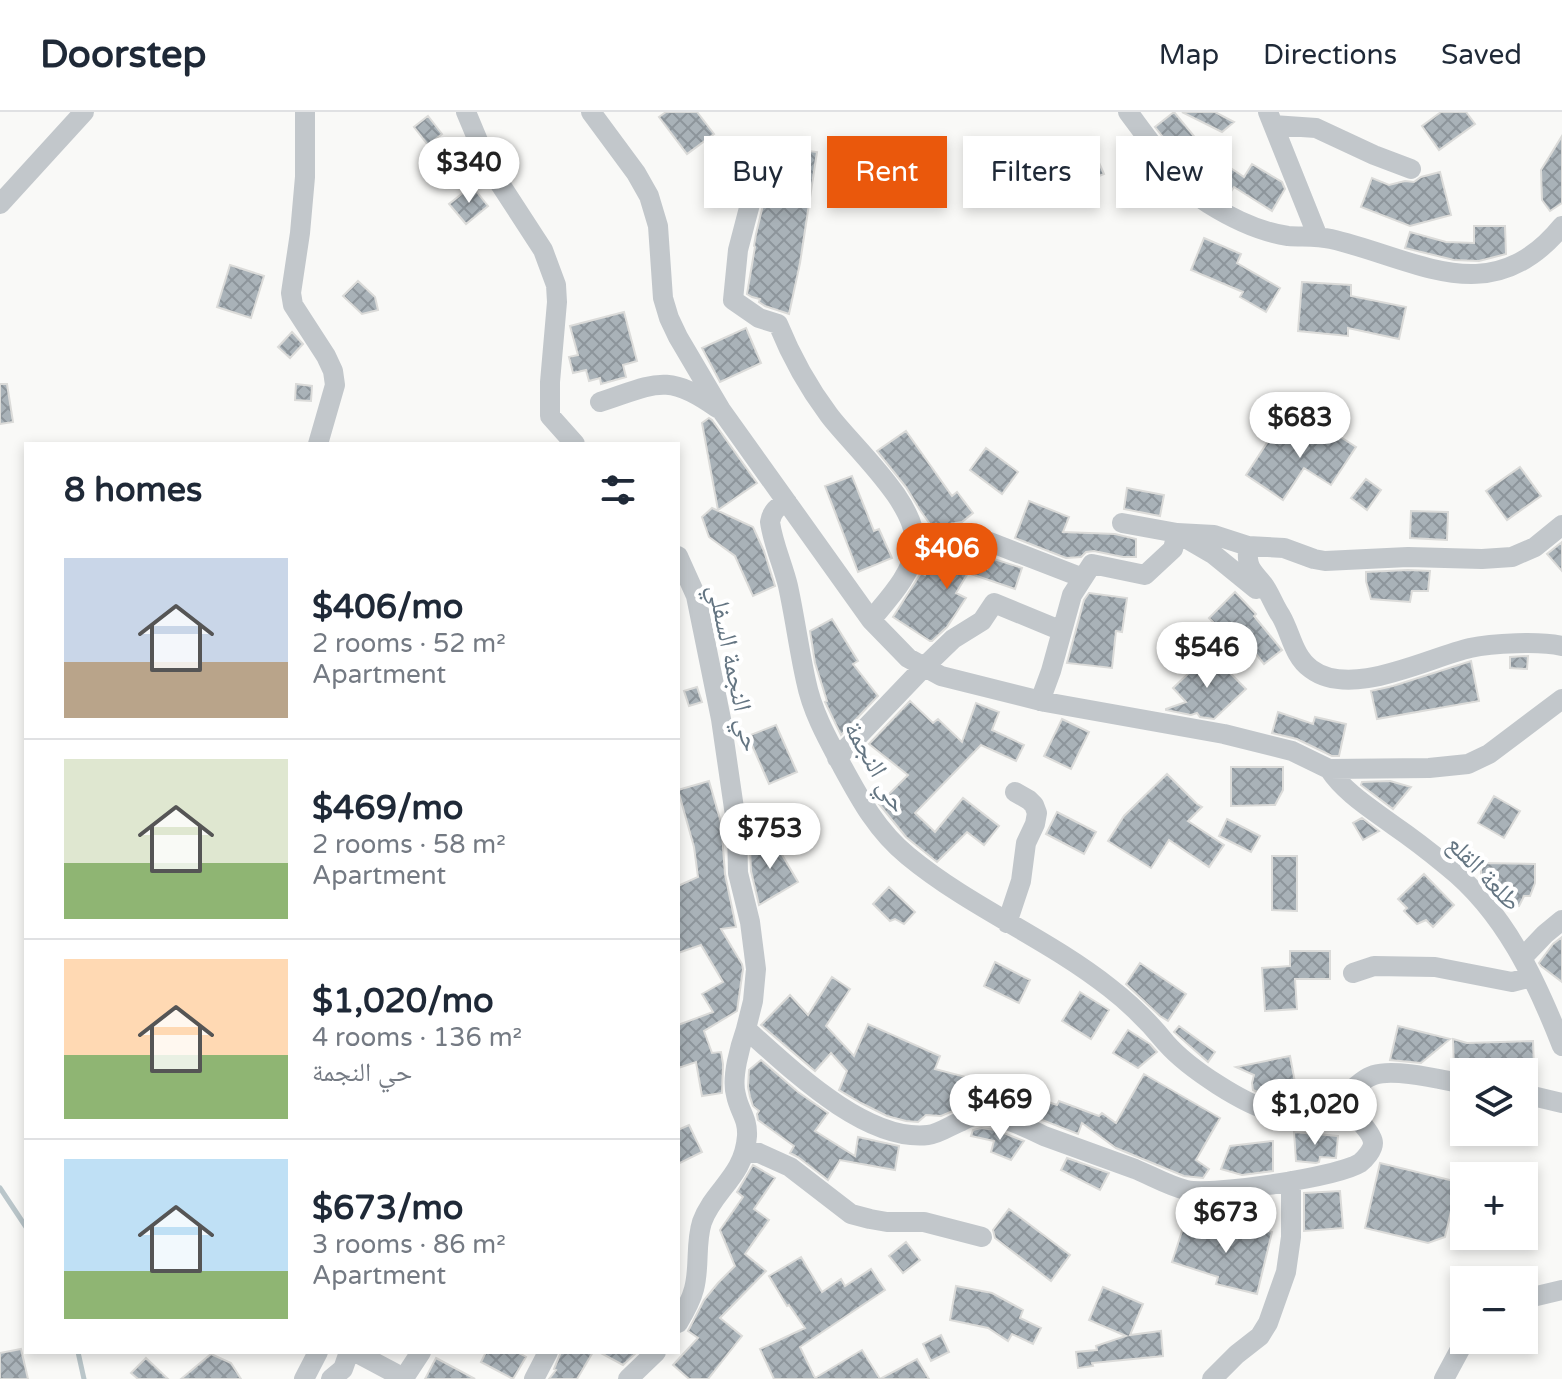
<!DOCTYPE html>
<meta charset="utf-8">
<style>
body{margin:0;font-family:"Varela Round","Noto Naskh Arabic",sans-serif;background:#f2f2f3;color:#1f2937;height:100vh;display:flex;flex-direction:column;font-size:30px;white-space:nowrap}
*{box-sizing:border-box;margin:0}
p{font-size:26px;color:#747a83}
.icon{flex:none;width:44px;height:44px;fill:none;stroke:currentColor;stroke-width:2;stroke-linecap:round;stroke-linejoin:round}
.map{position:relative;flex:1;overflow:hidden}
.drawer{position:absolute;left:24px;top:330px;width:656px;height:912px;display:flex;flex-direction:column;background:#fff;border-radius:0px;box-shadow:0 4px 12px #0003}
.drawer>*{flex:none}
.hud{position:absolute;left:704px;top:24px;width:738px;height:72px;display:flex;gap:16px}
.fabs{position:absolute;left:1450px;top:946px;display:grid;gap:16px}
.fabs a{display:grid;place-items:center;width:88px;height:88px;border-radius:0px;background:#fff;box-shadow:0 4px 12px #0003;font-size:40px}
.price{position:absolute;translate:-50% -68px;padding:0 18px;border-radius:28px;background:#fff;color:#222;font-size:26px;line-height:52px;filter:drop-shadow(0 2px 4px #0008)}
.price::after{content:'';position:absolute;left:50%;top:48px;width:24px;height:18px;margin-left:-12px;background:inherit;clip-path:polygon(0 0,100% 0,50% 100%)}
.price.selected{background:#ea580c;color:#fff}
ul{padding:0;list-style:none}
li{display:flex;align-items:center;gap:24px;height:200px;padding:0 40px}
li+li{border-top:2px solid #e0e1e3}
li span{display:grid;place-items:center;flex:none;width:224px;height:160px;border-radius:0px;color:#555}
li>.icon{margin-inline-start:auto}
span .icon{width:96px;height:96px;fill:#fffc;stroke-width:1}
li b{font-size:34px}
h2{display:flex;justify-content:space-between;align-items:center;height:96px;padding:0 40px;font-size:34px}
.pill{padding:0 28px;border-radius:0px;background:#fff;box-shadow:0 4px 12px #0003;font-size:28px;line-height:72px}
.pill.selected{background:#ea580c;color:#fff}
header{display:flex;align-items:center;gap:48px;box-sizing:border-box;height:112px;padding:0 40px;background:#fff;border-bottom:2px solid #e0e1e3}
header strong{font-size:38px}
nav{display:flex;gap:44px;margin-inline-start:auto;font-size:28px}
.map>svg:first-child{display:block}
</style>
<header>
<strong>Doorstep</strong>
<nav><a>Map</a><a>Directions</a><a>Saved</a></nav>
</header>
<div class="map">
<svg width="1562" height="1267" viewBox="0 0 1562 1267">
<defs>
<pattern id="building-cross-hatch" width="8" height="8" patternUnits="userSpaceOnUse" patternTransform="scale(2)"><rect width="8" height="8" fill="#a9b2b8"/><path d="M0 0l8 8M0 8l8-8" fill="none" stroke="#8d959b"/></pattern>
</defs>
<rect width="100%" height="100%" fill="#f9f9f7"/>
<g fill="none" stroke-linecap="round" stroke-linejoin="round">
<!-- stream -->
<path stroke="#bac6ca" stroke-width="5" d="M0 1076 26 1115
M78 1240 84 1267"/>
</g>
<!-- building -->
<path fill="url(#building-cross-hatch)" stroke="#dbdbd9" stroke-width="2" d="M666 0H697L714 22 687 42 659 5Z
M1174 0 1203 35 1183 50 1155 15Z
M1182 0H1215L1234 10 1222 20Z
M1441 0H1466L1475 12 1439 38 1422 14Z
M428 4 442 22 428 33 414 15Z
M1562 24V91L1550 99 1542 88 1541 58Z
M775 35 817 40 800 151 789 202 765 194 759 190 760 187 752 185 747 182 755 135 754 134 756 122 763 93 767 94Z
M1093 37 1104 62 1076 74 1065 49Z
M1216 46 1244 65 1252 52 1282 70 1285 77 1272 99 1234 75 1226 87 1201 69Z
M1440 60 1451 103 1410 114 1361 95 1372 66 1389 73 1405 69 1414 70 1421 65Z
M472 74 488 94 466 112 449 92Z
M1474 114H1505L1506 142 1479 149 1454 148 1405 136 1410 120 1446 130 1474 131Z
M1204 126 1241 142 1237 151 1280 176 1266 200 1240 185 1243 180 1191 158Z
M230 153 264 164 251 206 217 195Z
M358 169 375 185 378 198 362 202 343 184Z
M1302 170 1351 173V184L1406 195 1399 227 1348 216V224L1298 219Z
M624 200 637 249 623 253 626 265 601 272 600 266 589 269 586 258 573 261 569 245 578 243 570 214Z
M746 216 761 251 720 270 702 236Z
M292 220 303 232 290 246 278 235Z
M0 272H7L13 310 0 312Z
M296 272 312 274 311 289 295 288Z
M709 306 712 308 757 371 718 398 702 311Z
M1319 311 1356 335 1331 373 1304 356 1283 388 1246 363 1274 320 1301 338Z
M906 319 952 384 957 380 973 401 962 410 932 415 920 398 906 375 877 339Z
M986 336 1018 360 1002 382 970 358Z
M1520 355 1541 384 1507 408 1486 379Z
M852 364 874 419 879 417 892 446 858 460 825 374Z
M1366 367 1381 378 1367 398 1351 386Z
M1127 376 1164 383 1160 404 1124 397Z
M1029 389 1069 405 1063 420 1115 422 1136 427V445H1123L1094 439 1086 440 1081 445 1066 446 1015 426Z
M712 396 753 415 764 439 775 474 753 484 735 444 709 425 702 405Z
M1411 399 1448 400 1447 428 1410 426Z
M1562 430V459L1547 442Z
M954 438 987 457 991 446 1022 456 1015 477 968 461 956 481 966 486 947 515 932 529H930L893 505 921 461 925 463 938 440Z
M1408 458 1430 459 1428 479H1412L1410 490 1371 487 1366 469V460Z
M1235 480 1256 502 1254 504 1282 538 1264 552 1239 520 1231 528 1209 506Z
M1089 481 1127 486 1122 520 1116 519 1112 556 1067 551 1084 488Z
M832 507 858 549 853 552 878 584 841 623 825 590 827 589 815 551 810 519Z
M1210 541 1246 577 1214 607 1200 605 1197 601 1191 603 1166 598V597L1186 590 1173 576Z
M1528 544 1527 557 1510 556V545Z
M1471 549 1479 589 1377 607 1371 579 1393 574Z
M697 575 702 590 689 594 684 579Z
M910 589 933 611 938 607 962 630 976 591 999 600 992 618 1024 633 1016 649 981 633 915 701 935 720 963 686 999 714 984 733 967 720 937 750 906 725 879 692 908 663 869 632Z
M1278 600 1313 612 1315 605 1346 612 1339 644H1332L1297 627 1272 621Z
M1062 607 1089 620 1071 657 1044 644Z
M776 613 797 660 769 672 748 624Z
M1231 655H1283V678L1275 693 1231 694Z
M1167 662 1197 692 1202 695 1188 709 1224 733 1209 755 1169 728 1151 756 1108 729 1124 704Z
M709 669 724 721H722L725 762 736 815 721 817 742 852 743 857 737 899 704 919 712 941 721 940 723 952 722 981 702 984 696 950 678 956V913L713 900 702 882 723 870 701 833 678 841V774L698 765 694 735 678 678Z
M1390 669 1411 675 1393 697 1361 673 1362 670Z
M1494 684 1520 699 1504 726 1478 711Z
M1057 700 1096 720 1084 742 1046 722Z
M1362 706 1379 719 1363 728 1353 711Z
M1227 707 1260 724 1251 740 1219 724Z
M771 724 798 770 759 793 751 759 750 737Z
M1272 744H1297V799L1272 798Z
M1481 751 1535 752V771L1530 784H1524L1519 794 1503 793 1500 787 1488 775V772L1484 771 1481 767Z
M1424 762 1454 793 1433 815 1426 808 1417 812 1404 799 1407 796 1398 787Z
M889 775 915 800 904 812 895 807 890 809 873 792Z
M1562 825V870L1541 854 1539 851 1553 832Z
M1290 839H1330V867H1295L1297 897 1265 899 1262 856 1290 854Z
M995 850 1030 868 1019 891 984 874Z
M1140 851 1186 882 1168 909 1160 904 1126 872Z
M832 865 850 877 826 914 854 944 868 912 940 944 935 957 973 967V965L1057 993 1059 989 1099 1004 1102 1001 1116 1011 1144 962 1220 1006 1196 1048 1209 1057 1203 1066 1184 1064 1116 1036 1082 1011 1078 1022 1014 997 992 991H971L958 987 953 999 941 1004 926 1003 918 1010 906 1009 887 1004 861 991 839 978 847 959 831 941 815 959 761 913 790 883 808 903Z
M1080 880 1109 898 1091 927 1062 909Z
M1179 914 1215 940 1208 950 1174 920Z
M1398 914 1450 927 1421 951 1390 948Z
M1128 918 1150 932 1157 940 1138 956 1113 941Z
M1453 927 1467 931 1533 929 1534 955 1454 957Z
M1290 944 1297 981 1269 985 1253 978 1252 971 1254 963 1236 955Z
M761 948 798 980 828 1001 815 1019 855 1044 858 1025 899 1034 895 1058 840 1048 828 1068 798 1045 790 1041 794 1034 758 1008 757 1002 759 999 753 994 750 985 748 975 749 958Z
M689 1013 702 1040 678 1052V1018Z
M981 1016 996 1018 1024 1029 1011 1048 991 1040 994 1029 971 1024 973 1018Z
M1294 1020 1338 1024 1336 1046 1320 1045 1319 1050 1316 1051 1296 1049Z
M1273 1029V1059L1242 1063 1221 1057 1230 1034Z
M1067 1046 1109 1061 1100 1078 1061 1058Z
M1380 1051 1458 1070 1445 1125 1428 1131 1365 1116Z
M753 1053 775 1066 754 1097 769 1108 745 1142 766 1159 720 1206 742 1224 708 1267H689L673 1253 698 1226 688 1219 704 1188 718 1171 735 1154 720 1118 743 1085 737 1080Z
M1340 1079 1343 1116 1304 1119V1081Z
M1009 1097 1070 1143 1051 1169 995 1126 993 1118Z
M1232 1110 1272 1120 1257 1182 1216 1172 1218 1165 1172 1150 1184 1113 1227 1128Z
M906 1130 920 1148 903 1161 889 1144Z
M801 1145 822 1180 841 1167 845 1174 871 1157 885 1178 800 1235 815 1266 862 1238 880 1267H774L760 1237 805 1216 789 1193 787 1194 769 1164Z
M956 1174 992 1181 1023 1198 1020 1206 1041 1216 1033 1232 1012 1222 1008 1229 988 1216 950 1208Z
M1103 1175 1143 1192 1130 1223 1161 1219 1163 1244 1092 1251 1093 1254 1078 1256 1076 1240 1097 1238 1096 1234 1126 1224 1089 1208Z
M941 1223 949 1240 931 1249 923 1232Z
M21 1237 28 1267H0V1241Z
M486 1240H517L526 1245 513 1267 481 1250Z
M561 1240H593L577 1267H549L556 1258 554 1257Z
M599 1240H637L623 1253Z
M211 1242 231 1251 241 1267H181Z
M146 1246 168 1267H138L131 1261Z
M436 1246 475 1267H425Z
M917 1247 929 1267H880Z"/>
<g fill="none" stroke-linecap="round" stroke-linejoin="round">
<!-- minor -->
<path stroke="#c2c7cb" stroke-width="20" d="M305 0V65L300 121 291 181 293 193 326 244 333 259 335 273 318 332
M466 0 489 55 543 138 556 173 557 190 550 270V304L575 332
M591 0 636 61 649 84 658 114 663 186 669 206 678 225 721 298 871 508 908 546 941 564 1045 590 1224 622 1292 639 1329 657 1429 656 1468 652 1489 642 1562 587
M1128 0C1149 28 1180 73 1209 92 1233 107 1260 120 1288 124 1303 125 1317 124 1331 127 1417 147 1491 201 1562 114
M1268 0 1318 125
M1273 13 1316 16 1374 43 1411 57
M0 92 84 0
M750 92 738 138 733 188 759 206 778 212C791 244 808 275 829 303 853 335 919 392 915 435 912 463 888 487 871 508
M600 290C655 272 667 260 717 296
M787 390C777 395 772 399 770 410 773 432 783 453 788 474 795 506 799 538 806 569 812 599 827 626 841 652 860 687 877 719 908 744 971 796 1047 826 1110 876 1132 893 1149 910 1166 931 1188 956 1245 994 1278 1001 1291 1004 1314 1004 1325 998 1334 993 1342 986 1349 980 1357 973 1365 966 1374 963 1395 956 1442 968 1464 972
M1122 411 1177 421 1213 442 1256 477
M1562 413 1535 435 1512 445 1482 447 1408 445 1325 449 1314 447 1284 436 1248 434C1248 439 1247 446 1249 452 1251 460 1258 465 1263 472 1270 481 1274 494 1281 504 1291 521 1293 544 1311 557 1351 587 1427 546 1470 536 1492 531 1541 529 1562 534
M915 431 969 422 1083 466
M678 444 696 484 721 607 737 717 738 761 750 810 756 857 753 889 746 917
M1040 589 1051 559 1072 483 1092 452 1145 463 1173 437 1177 421 1214 423 1248 434
M837 646 923 556 953 527 982 509 994 491 1062 519
M1329 657C1345 681 1370 696 1393 713 1412 726 1430 740 1447 754 1505 800 1536 868 1562 934
M1007 811 1021 769 1026 731 1035 712 1037 701 1034 693 1029 688 1015 680
M1523 845 1545 822 1562 808
M1353 861 1374 854 1435 855 1512 870 1532 865
M1524 982 1562 991
M745 1039 759 1041 790 1055 851 1102 870 1107 887 1110H924L982 1125
M1524 1187 1562 1178
M678 1211C684 1201 691 1189 694 1177 700 1155 695 1132 702 1110 714 1077 744 1065 747 1024 748 1006 739 999 736 983 731 966 740 934 746 917 790 956 865 1030 928 1023 939 1022 951 1013 962 1009 965 1007 969 1005 973 1004 993 999 1026 1015 1044 1024 1074 1035 1105 1046 1135 1057 1152 1064 1169 1074 1186 1078 1213 1084 1337 1065 1360 1051 1365 1047 1373 1038 1373 1031 1373 1020 1347 996 1339 988
M355 1240 404 1266 421 1240
M304 1267 318 1240
M331 1267 343 1257 349 1240
M534 1267 548 1240
M628 1267 656 1240
M1212 1267 1237 1242 1260 1224 1268 1211 1286 1160 1291 1125V1069
M1444 1267 1465 1228"/>
</g>
<g text-anchor="middle" dominant-baseline="central" stroke-width="8" stroke-linejoin="round" paint-order="stroke">
<!-- street labels -->
<g font-size="26" fill="#647582" stroke="#fff">
<text transform="translate(734 556) rotate(78)">حي النجمة السفلي</text>
<text transform="translate(876 655) rotate(60)">حي النجمة</text>
<text transform="translate(1484 761) rotate(46)">طلعة القلع</text>
</g>
</g>
</svg>
<div class="fabs">
<a><svg class="icon" aria-label="layers" viewBox="0 0 24 24"><path d="M12 4l9 5-9 5-9-5zM3 14l9 5 9-5"/></svg></a>
<a>+</a>
<a>−</a>
</div>
<b class="price" style="left:469px;top:93px">$340</b>
<b class="price" style="left:1300px;top:348px">$683</b>
<b class="price selected" style="left:947px;top:479px">$406</b>
<b class="price" style="left:1207px;top:578px">$546</b>
<b class="price" style="left:770px;top:759px">$753</b>
<b class="price" style="left:1000px;top:1030px">$469</b>
<b class="price" style="left:1315px;top:1035px">$1,020</b>
<b class="price" style="left:1226px;top:1143px">$673</b>
<div class="hud">
<a class="pill">Buy</a>
<a class="pill selected">Rent</a>
<a class="pill">Filters</a>
<a class="pill">New</a>
</div>
<section class="drawer">
<h2>8 homes<svg class="icon" aria-label="filters" viewBox="0 0 24 24"><path d="M4 7h16M4 17h16"/><circle cx="9" cy="7" r="2"/><circle cx="15" cy="17" r="2"/></svg></h2>
<ul>
<li><span style="background:linear-gradient(#c9d6e8 65%,#b9a48a 0)"><svg class="icon" aria-label="home" viewBox="0 0 24 24"><path d="M3 11l9-7 9 7M6 9v11h12V9"/></svg></span><div><b>$406/mo</b><p>2 rooms · 52 m²</p><p>Apartment</p></div></li>
<li><span style="background:linear-gradient(#dfe7d0 65%,#8fb573 0)"><svg class="icon" aria-label="home" viewBox="0 0 24 24"><path d="M3 11l9-7 9 7M6 9v11h12V9"/></svg></span><div><b>$469/mo</b><p>2 rooms · 58 m²</p><p>Apartment</p></div></li>
<li><span style="background:linear-gradient(#ffd9b3 60%,#8fb573 0)"><svg class="icon" aria-label="home" viewBox="0 0 24 24"><path d="M3 11l9-7 9 7M6 9v11h12V9"/></svg></span><div><b>$1,020/mo</b><p>4 rooms · 136 m²</p><p>حي النجمة</p></div></li>
<li><span style="background:linear-gradient(#bfe0f5 70%,#8fb573 0)"><svg class="icon" aria-label="home" viewBox="0 0 24 24"><path d="M3 11l9-7 9 7M6 9v11h12V9"/></svg></span><div><b>$673/mo</b><p>3 rooms · 86 m²</p><p>Apartment</p></div></li>
</ul>
</section>
</div>
